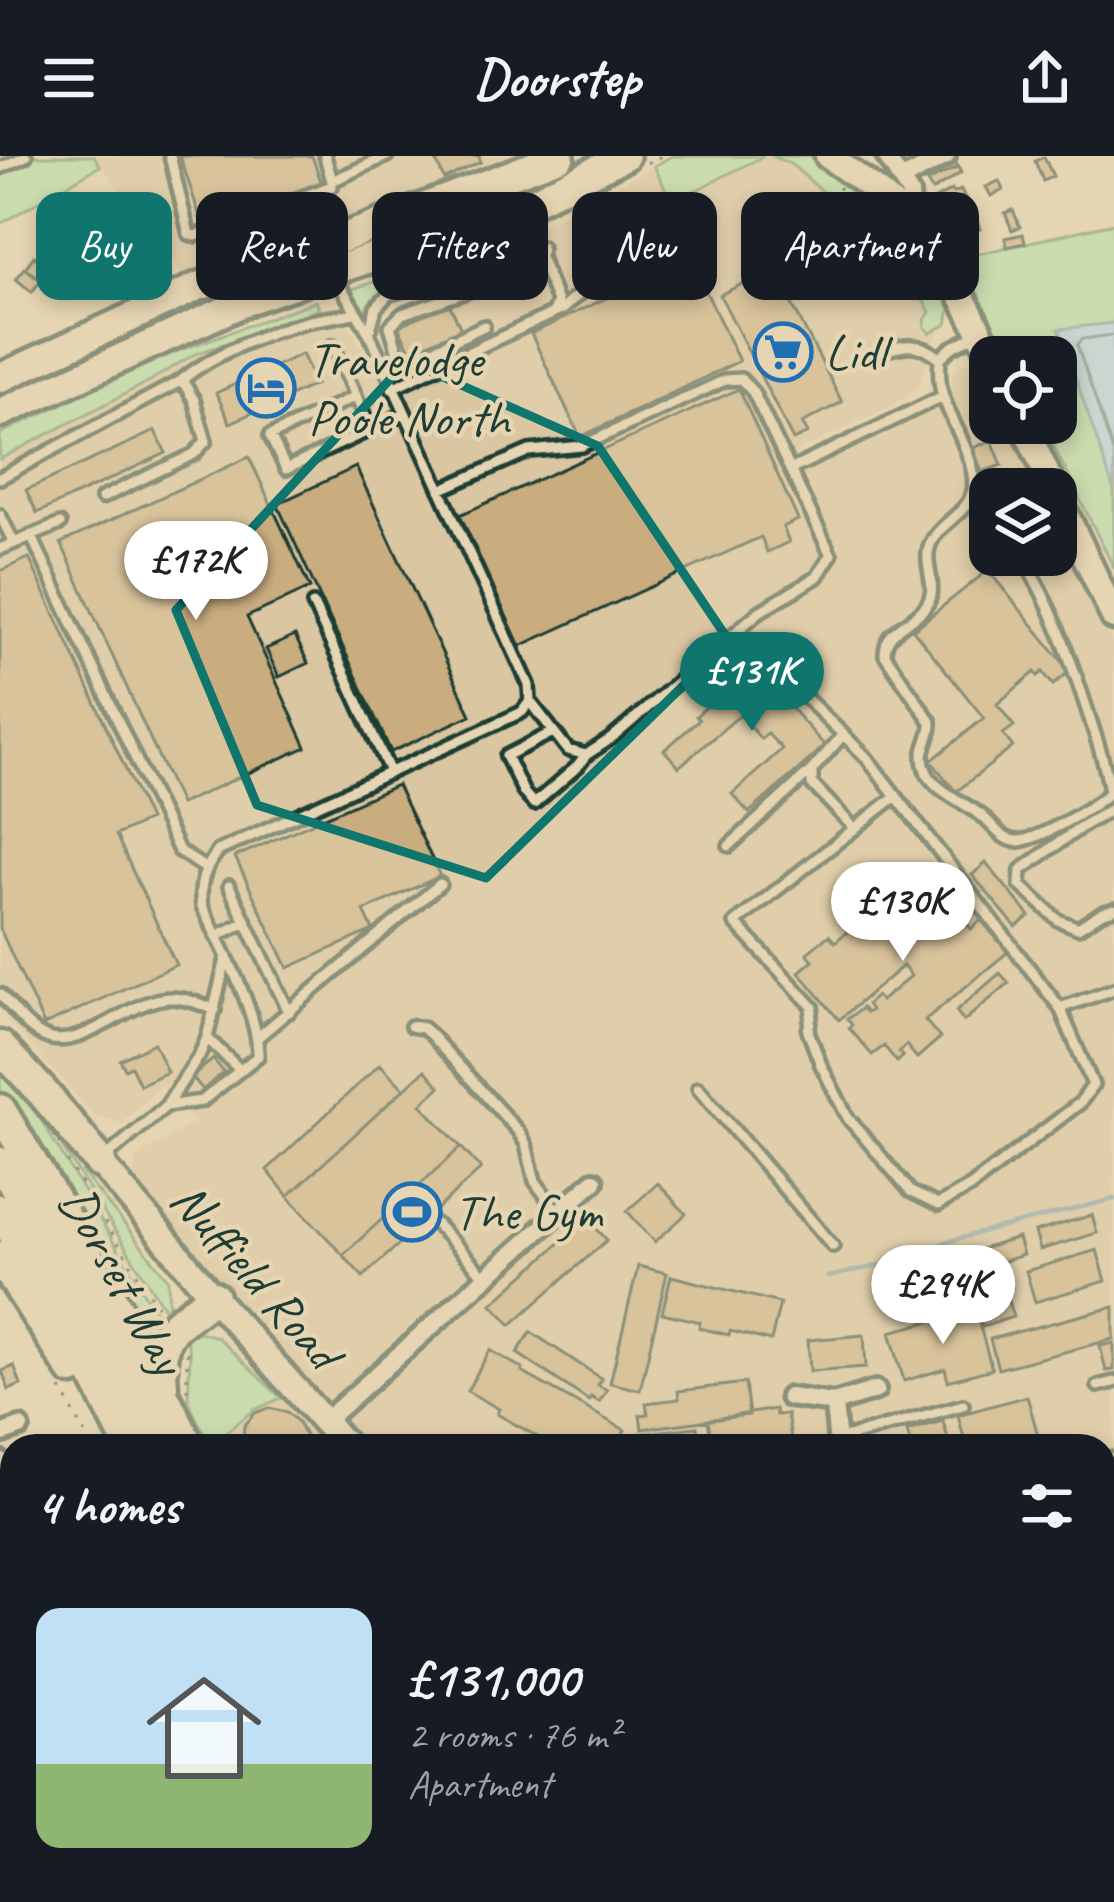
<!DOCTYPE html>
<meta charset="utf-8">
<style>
body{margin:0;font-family:Caveat,sans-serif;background:#20242c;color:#f1f3f6;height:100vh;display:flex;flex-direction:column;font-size:45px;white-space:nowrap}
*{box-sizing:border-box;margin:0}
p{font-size:39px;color:#9ea1a6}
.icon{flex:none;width:66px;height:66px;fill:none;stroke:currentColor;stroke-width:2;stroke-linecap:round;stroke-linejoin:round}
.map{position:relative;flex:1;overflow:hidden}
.sheet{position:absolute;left:0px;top:1278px;width:1116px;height:468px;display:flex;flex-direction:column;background:#171b24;border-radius:36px 36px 0 0;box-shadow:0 6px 18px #0003}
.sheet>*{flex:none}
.guide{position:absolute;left:36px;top:36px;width:1044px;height:108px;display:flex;gap:24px}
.buttons{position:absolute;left:969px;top:180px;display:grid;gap:24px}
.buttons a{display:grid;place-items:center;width:108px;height:108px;border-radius:24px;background:#171b24;box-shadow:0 6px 18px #0003;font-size:60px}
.price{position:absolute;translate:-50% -102px;padding:0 27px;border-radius:42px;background:#fff;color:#222;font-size:39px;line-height:78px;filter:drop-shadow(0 3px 6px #0008)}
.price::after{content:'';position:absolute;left:50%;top:72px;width:36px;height:27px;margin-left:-18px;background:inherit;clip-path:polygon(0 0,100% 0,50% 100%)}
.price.selected{background:#0f766e;color:#fff}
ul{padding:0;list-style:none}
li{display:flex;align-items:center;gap:36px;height:300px;padding:0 36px}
li span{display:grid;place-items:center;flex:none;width:336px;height:240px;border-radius:24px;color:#555}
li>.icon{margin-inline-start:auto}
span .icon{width:144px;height:144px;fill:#fffc;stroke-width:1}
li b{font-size:51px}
h2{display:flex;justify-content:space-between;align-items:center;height:144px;padding:0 36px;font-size:51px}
.pill{padding:0 42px;border-radius:24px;background:#171b24;box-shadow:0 6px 18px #0003;font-size:42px;line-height:108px}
.pill.selected{background:#0f766e;color:#fff}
header{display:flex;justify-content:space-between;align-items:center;height:156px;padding:0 36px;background:#171b24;font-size:54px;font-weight:700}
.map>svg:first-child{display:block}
</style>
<header><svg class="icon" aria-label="menu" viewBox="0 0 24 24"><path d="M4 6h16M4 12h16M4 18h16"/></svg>Doorstep<svg class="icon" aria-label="share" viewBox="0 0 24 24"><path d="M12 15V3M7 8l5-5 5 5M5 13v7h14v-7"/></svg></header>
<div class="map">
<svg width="1114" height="1746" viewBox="0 0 1114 1746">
<rect width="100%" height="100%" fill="#e6d5b2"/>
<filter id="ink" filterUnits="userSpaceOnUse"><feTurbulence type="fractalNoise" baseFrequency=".00833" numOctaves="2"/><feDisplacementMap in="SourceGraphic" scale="24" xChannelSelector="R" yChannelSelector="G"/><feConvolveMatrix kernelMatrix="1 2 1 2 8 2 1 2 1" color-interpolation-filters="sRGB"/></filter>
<g filter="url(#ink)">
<!-- built -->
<path fill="#dac6a1" d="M94 0H517L396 48 183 119Z
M672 0H811L846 25 900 78 935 124 950 153V161L939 174 917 233 903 244 796 296 806 317 953 246 951 225 955 214 963 207 976 208 986 213 990 221V267H1012L1043 333H990V399H1056V361L1114 489V1746H442L437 1734H1104V1290H231L225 1277 240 1270 254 1254 307 1230 134 1023 136 1001 194 966 162 929 122 967 95 960 0 856V303L148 226 193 199 319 153 337 150 364 195 386 189 383 167 396 153 459 131 473 115 516 84Z"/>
<!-- green -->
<path fill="#a9e3a8" stroke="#64906e" stroke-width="3" d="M21 0H94L100 10 0 68V12Z
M589 0H604L479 57 322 110 320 101Z
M672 0H764L672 46 654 10Z
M771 0H811L846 25 900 78 919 99 950 153 947 168 930 177 925 171V164L930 156 898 102 791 8Z
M1114 67V412L1042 267H1056V201H1009L960 102Z
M459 99 447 115 387 135 372 143 361 159 349 134Z
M198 143 202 153 0 246V235Z
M316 145 319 153 193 199 148 226 0 303V278L153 204Z
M0 903 34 940 30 945 152 1151 164 1167 148 1195 48 1016 0 936Z
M35 948 84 1008 83 1017 168 1123 169 1160Z
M184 1175 190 1179 199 1176 217 1181 281 1242 254 1254 226 1276 231 1290H210L188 1245 190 1198Z"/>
<!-- water -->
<path fill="#abd7f7" stroke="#7399a9" stroke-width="3" d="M1114 167V335L1059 173Z"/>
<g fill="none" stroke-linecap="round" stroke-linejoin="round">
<!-- shore -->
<path stroke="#577b82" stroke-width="3" d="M1114 179 1082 183 1077 189 1114 299"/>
<!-- stream -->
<path stroke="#7399a9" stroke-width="4.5" d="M828 1121 925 1099 945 1086 1114 1043"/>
</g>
<!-- building -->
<path fill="#caad7f" stroke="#1f3d34" stroke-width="3" d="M180 0H312L322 28 202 67Z
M434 0H479L481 6 444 23Z
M1044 1 1053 20 1043 25 1035 5Z
M955 5 958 11 927 26 923 17Z
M958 11 961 17 932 35 927 26Z
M999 25 1003 34 991 40 986 31Z
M952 34 954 37 961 34 964 40 939 52 935 43Z
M964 40 967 45 960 49 961 52 944 61 939 52Z
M1013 54 1020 71 1012 74 1005 57Z
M974 58 978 67 953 77 949 68Z
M978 67 980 73 973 76 975 79 957 87 953 77Z
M58 69 74 83 64 95 48 82Z
M1023 78 1025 87 1007 91 1005 82Z
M48 82 64 95 56 106 39 93Z
M34 100 50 113 41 124 25 112Z
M690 102 739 205 580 281 531 178Z
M784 107 801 141 791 146 842 246 802 267 808 277 793 284 720 139Z
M25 112 41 124 32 136 16 123Z
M449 147 461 173 411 196 398 170Z
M302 198 316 228 230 267 216 237Z
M739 233 798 364 783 371 789 386 767 396 761 381 520 490 460 359Z
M155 275 166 297 37 357 26 334Z
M992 284 1002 309 982 316 973 292Z
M249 301 310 432 247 461 306 591 180 648 61 387Z
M356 311 471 559 391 596 277 348Z
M29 402 149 664 116 679 176 809 44 869 0 773V415Z
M988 414 1070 515 1053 529 1043 516 1038 520 1035 516 997 548 1014 570 1003 578 1013 591 956 636 931 605 984 562 913 474Z
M295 480 308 507 279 521 266 493Z
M741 509 770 542 777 536 825 590 749 657 732 638 782 593 767 577 761 583 740 559 679 611 664 594 699 564 696 560 712 546 706 539Z
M397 629 440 720 364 755 373 774 288 812 235 701Z
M986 707 1030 760 1016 771 972 719Z
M928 708 968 756 962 761 971 773 981 764 1008 796 925 864 940 882 917 902 906 889 899 896 903 900 897 906 884 890 872 899 849 872 852 869 847 863 862 852 866 857 871 854 867 848 876 840 881 845 911 820 903 810 839 864 799 816 813 804 807 797 829 779 835 786Z
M1000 817 1009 827 964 865 956 855Z
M154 887 167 916 140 929 131 910 125 913 120 904Z
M213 903 224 916 203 934 192 921Z
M380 908 404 933 288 1040 267 1014Z
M425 914 440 931 421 948 461 991 343 1099 288 1040Z
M461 991 481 1013 363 1121 343 1099Z
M658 1027 686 1058 655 1086 627 1055Z
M1092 1059 1097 1077 1040 1094 1035 1076Z
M587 1062 607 1084 511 1169 492 1148Z
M1018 1082 1023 1099 966 1117 972 1134 1002 1125 1013 1161 982 1171 976 1151 964 1155 949 1103Z
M1097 1094 1106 1125 1035 1146 1026 1115Z
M638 1110 667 1117 640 1234 610 1227Z
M671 1120 780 1147 771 1185 730 1175 729 1179 699 1172 700 1166 662 1157Z
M1114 1151V1183L998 1213 990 1183Z
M975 1153 992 1213 948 1225 945 1213 904 1225 890 1176Z
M531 1176 602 1223 598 1229 607 1234 599 1246 591 1241 589 1245 517 1197Z
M864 1179 866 1211 810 1215 808 1184Z
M1114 1187V1214L1106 1215 1100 1190Z
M490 1194 523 1213 522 1216 625 1274 616 1290H554L497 1258 499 1253 467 1235Z
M14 1210 21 1229 9 1234 2 1215Z
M745 1227 749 1259 642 1273 640 1259 648 1258 646 1247 679 1243 678 1235Z
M1027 1240 1041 1290H966L958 1259Z
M269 1252 287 1256 298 1266 310 1290H242L244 1270 255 1257Z
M775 1253 776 1259 787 1258 792 1288 712 1290 708 1264Z
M943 1265 950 1290H911L907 1275Z
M697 1271 700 1290H640L638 1278Z
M1114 1443V1594L1104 1572V1447Z
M8 1469 12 1482 0 1487V1472Z
M1104 1607 1114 1636V1639L1104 1642Z
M94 1734H113L116 1740 95 1746 91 1735Z
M462 1734H604L609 1746H466Z
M766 1734H840L845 1746H770Z
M894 1734H987L992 1746H899Z"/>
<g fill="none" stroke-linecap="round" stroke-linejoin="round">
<!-- lane casing -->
<g stroke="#1f3d34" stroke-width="18">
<path id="lane" d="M170 0 189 78 195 80 332 30V25L387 0
M325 0 332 25
M0 12 26 0
M541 91 540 100 557 146 553 157
M469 135 402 158 390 170 399 200 410 205 484 170
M369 177 376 152 388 139 447 121 463 104 479 74
M980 177 951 192 940 202C939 216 939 227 943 240 951 266 981 311 972 338 964 362 931 370 928 397 926 417 939 433 925 451 911 469 884 473 885 499L931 566C932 579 923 590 923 602 924 633 963 644 982 660 994 670 1002 686 1019 685 1040 683 1094 651 1110 636 1107 614 1100 594 1093 572 1074 513 1054 452 1021 399
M333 189 371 273
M882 195C905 189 920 185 940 202
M392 232 562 153 594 125
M356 240 270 280 286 313 404 258
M790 314 943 240
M0 322 182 224
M440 334 529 295 582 290 725 224 741 223 753 236 831 399 817 421 759 456 612 582 586 599 568 594 530 545
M971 339 990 355
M102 342 194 298 206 285 194 244 182 224C211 199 269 175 306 166 322 162 338 161 354 157
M0 359 14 387
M31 379 179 695 205 712
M0 393 60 368
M313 448 390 616
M753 501 780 525 806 542 866 601 1060 852 1114 833
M553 576 506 600 524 637 534 648 578 610 586 599
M843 579 812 614V628L855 673
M896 640 735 767 813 851 808 875 821 909 848 962 911 1036 938 1049 970 1031 1080 947 1093 929 1060 852
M1114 652 1084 669 1021 714 1020 729 1058 764 1078 772 1101 757 1114 753
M729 690 812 614
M229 730 289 856
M216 780 246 766
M0 838C13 852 28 875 48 882 84 894 132 842 170 842 186 842 201 848 215 854
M411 870 423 872 430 878 518 975 526 988 535 1025 558 1057
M258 881 440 728
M207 882 240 914
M698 932 833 1090
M166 950 202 945 258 900C259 856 221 791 202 750 198 728 205 712 218 695L522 556 530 545 529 529 369 177 334 120
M106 1001 166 950 199 900 207 882 226 803
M436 1068 486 1122
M1098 1230 1114 1226
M837 1284 963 1249
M1104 1304 1114 1302
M1104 1670 1114 1665"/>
</g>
<!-- street casing -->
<g stroke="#1f3d34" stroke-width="26">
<path id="street" d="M886 0 910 38 913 69
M903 23 946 0
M789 1241 834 1247 876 1234
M834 1247 838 1290
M324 1266 594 1025
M0 1278 20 1271
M0 1305 12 1340
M0 1654 12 1650
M741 1734 746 1746
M1044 1734 1049 1746
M161 1746 166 1734"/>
</g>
<!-- secondary casing -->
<g stroke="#1f3d34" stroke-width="33">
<path id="secondary" d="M828 0C858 21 891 44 915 72 948 110 970 155 992 201
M1023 267 1054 333
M1056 338 1114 461
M100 1006 213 1141 346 1290
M1104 1413 1114 1410"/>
</g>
<!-- primary casing -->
<g stroke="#1f3d34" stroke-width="36">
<path id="primary" d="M0 222 197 131 335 85 560 0
M0 257 251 143 526 49 625 0"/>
</g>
<!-- highway casing -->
<g stroke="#1f3d34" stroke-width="39">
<path id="highway" d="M0 891 43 937 100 1006
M0 954C66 1064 133 1174 188 1290
M0 1007 46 1077 160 1290
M0 1054 67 1165 130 1290
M0 1101 72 1213
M162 1231C157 1171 169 1175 213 1141
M349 1734 355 1746
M382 1734 388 1746"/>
</g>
<!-- path -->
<path stroke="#1f3d34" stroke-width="3" stroke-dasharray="3 9" stroke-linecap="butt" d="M647 7 662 0
M830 42 841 30
M67 1005 160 1155
M61 1233 92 1290
M187 1235V1191
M0 1399 12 1395
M309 1734 315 1746
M411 1734 417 1746"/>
<!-- lane -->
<use href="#lane" stroke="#e6d5b2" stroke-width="9"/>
<!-- street -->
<use href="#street" stroke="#e6d5b2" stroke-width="16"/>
<!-- secondary -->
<use href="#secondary" stroke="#e6d5b2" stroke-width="24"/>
<!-- primary -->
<use href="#primary" stroke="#e6d5b2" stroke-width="27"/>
<!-- highway -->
<use href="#highway" stroke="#e6d5b2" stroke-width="30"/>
</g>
</g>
<!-- marked area -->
<path d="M0 0H1114V1746H0ZM407 205 598 290 729 485 486 722 257 649 176 454Z" fill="#e6d5b2" fill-opacity=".55" fill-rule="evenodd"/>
<path fill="none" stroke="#0f766e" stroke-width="9" stroke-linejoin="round" d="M407 205 598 290 729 485 486 722 257 649 176 454Z"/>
<!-- icons -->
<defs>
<g id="supermarket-ring" transform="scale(3)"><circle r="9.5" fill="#e6d5b2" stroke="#1f6fb2" stroke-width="1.5"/><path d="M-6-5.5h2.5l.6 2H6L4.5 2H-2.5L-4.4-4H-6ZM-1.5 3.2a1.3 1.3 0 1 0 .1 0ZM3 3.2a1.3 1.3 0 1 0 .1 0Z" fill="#1f6fb2"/></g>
<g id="hotel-ring" transform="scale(3)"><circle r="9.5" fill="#e6d5b2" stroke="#1f6fb2" stroke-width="1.5"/><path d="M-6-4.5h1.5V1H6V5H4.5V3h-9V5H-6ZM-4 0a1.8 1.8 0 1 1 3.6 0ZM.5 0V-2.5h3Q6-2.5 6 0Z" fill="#1f6fb2"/></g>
<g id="stadium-ring" transform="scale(3)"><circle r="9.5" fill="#e6d5b2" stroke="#1f6fb2" stroke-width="1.5"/><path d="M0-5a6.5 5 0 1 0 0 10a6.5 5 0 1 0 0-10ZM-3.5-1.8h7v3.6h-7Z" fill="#1f6fb2"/></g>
</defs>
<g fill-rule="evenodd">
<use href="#supermarket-ring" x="783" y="196"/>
<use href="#hotel-ring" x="266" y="232"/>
<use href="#stadium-ring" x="412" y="1056"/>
</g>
<g text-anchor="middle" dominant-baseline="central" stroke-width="9" stroke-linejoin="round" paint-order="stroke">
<!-- poi labels -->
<g font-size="51" fill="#1f3d34" stroke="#e6d5b2" text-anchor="start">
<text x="825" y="196">Lidl</text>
<text x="308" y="203">Travelodge<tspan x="308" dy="59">Poole North</tspan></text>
<text x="454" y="1056">The Gym</text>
</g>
<!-- street labels -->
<g font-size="51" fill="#1f3d34" stroke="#e6d5b2">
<text transform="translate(256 1119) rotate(49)">Nuffield Road</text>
<text transform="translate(123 1124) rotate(61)">Dorset Way</text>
</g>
</g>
</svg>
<div class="buttons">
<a><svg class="icon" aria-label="locate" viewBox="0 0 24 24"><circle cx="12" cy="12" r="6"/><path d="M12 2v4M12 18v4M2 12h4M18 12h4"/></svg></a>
<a><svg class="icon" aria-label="layers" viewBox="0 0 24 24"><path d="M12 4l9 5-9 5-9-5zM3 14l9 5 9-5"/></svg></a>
</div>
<b class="price" style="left:196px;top:467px">£172K</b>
<b class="price selected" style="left:752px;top:578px">£131K</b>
<b class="price" style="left:903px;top:808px">£130K</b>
<b class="price" style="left:943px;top:1191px">£294K</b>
<div class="guide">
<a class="pill selected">Buy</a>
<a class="pill">Rent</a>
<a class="pill">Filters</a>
<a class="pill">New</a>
<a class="pill">Apartment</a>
</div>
<section class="sheet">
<h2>4 homes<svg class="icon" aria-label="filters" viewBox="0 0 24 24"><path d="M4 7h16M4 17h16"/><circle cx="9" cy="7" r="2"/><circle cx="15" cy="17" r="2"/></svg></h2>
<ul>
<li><span style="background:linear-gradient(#bfe0f5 65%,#8fb573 0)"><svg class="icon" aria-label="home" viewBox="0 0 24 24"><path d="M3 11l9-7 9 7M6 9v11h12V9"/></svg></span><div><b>£131,000</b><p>2 rooms · 76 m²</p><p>Apartment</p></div></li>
</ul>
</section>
</div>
